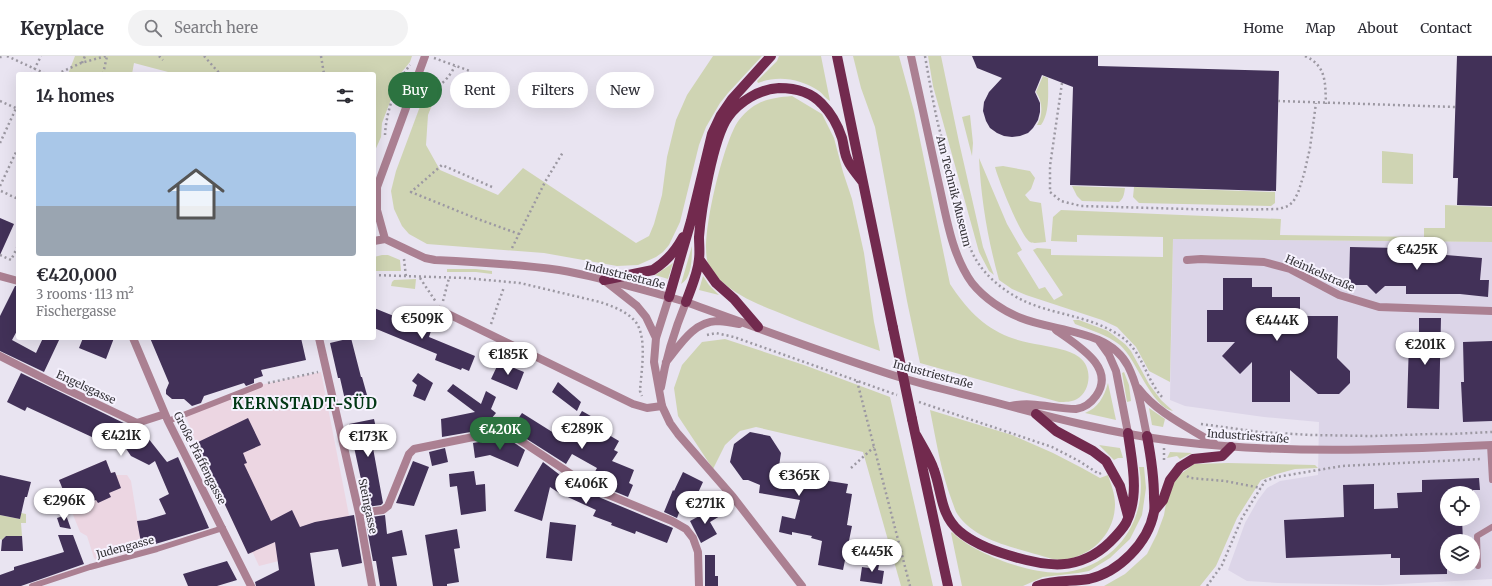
<!DOCTYPE html>
<meta charset="utf-8">
<style>
body{margin:0;font-family:Merriweather,serif;background:#f2f2f3;color:#2b2b33;height:100vh;display:flex;flex-direction:column;font-size:15px;white-space:nowrap}
*{box-sizing:border-box;margin:0}
p{font-size:13px;color:#7c7c81}
.icon{flex:none;width:22px;height:22px;fill:none;stroke:currentColor;stroke-width:2;stroke-linecap:round;stroke-linejoin:round}
.map{position:relative;flex:1;overflow:hidden}
.drawer{position:absolute;left:16px;top:16px;width:360px;height:268px;display:flex;flex-direction:column;background:#fff;border-radius:4px;box-shadow:0 4px 16px #0002}
.drawer>*{flex:none}
.top-card{position:absolute;left:388px;top:16px;width:380px;height:36px;display:flex;gap:8px}
.fabs{position:absolute;left:1440px;top:430px;display:grid;gap:8px}
.fabs a{display:grid;place-items:center;width:40px;height:40px;border-radius:50%;background:#fff;box-shadow:0 4px 16px #0002;font-size:20px}
.price{position:absolute;translate:-50% -34px;padding:0 9px;border-radius:14px;background:#fff;color:#222;font-size:13px;line-height:26px;filter:drop-shadow(0 1px 2px #0008)}
.price::after{content:'';position:absolute;left:50%;top:24px;width:12px;height:9px;margin-left:-6px;background:inherit;clip-path:polygon(0 0,100% 0,50% 100%)}
.price.current{background:#2c7340;color:#fff}
ul{padding:0;list-style:none}
li{display:grid;align-content:center;gap:8px;height:212px;padding:0 20px}
li span{display:grid;place-items:center;height:124px;border-radius:4px;color:#555}
li>.icon{margin-inline-start:auto}
span .icon{width:72px;height:72px;fill:#fffc;stroke-width:1}
li b{font-size:17px}
h2{display:flex;justify-content:space-between;align-items:center;height:48px;padding:0 20px;font-size:17px}
.tag{padding:0 14px;border-radius:18px;background:#fff;box-shadow:0 4px 16px #0002;font-size:14px;line-height:36px}
.tag.current{background:#2c7340;color:#fff}
header{display:flex;align-items:center;gap:24px;box-sizing:border-box;height:56px;padding:0 20px;background:#fff;border-bottom:1px solid #e1e1e2}
header strong{font-size:19px}
nav{display:flex;gap:22px;margin-inline-start:auto;font-size:14px}
.search{width:280px;height:36px;background:#f2f2f3;display:flex;align-items:center;gap:10px;box-sizing:border-box;padding:0 14px;border-radius:22px;color:#7c7c81;font-size:15px}
.map>svg:first-child{display:block}
</style>
<header>
<strong>Keyplace</strong>
<div class="search"><svg class="icon" aria-label="search" viewBox="0 0 24 24"><circle cx="10" cy="10" r="6"/><path d="M15 15l6 6"/></svg>Search here</div>
<nav><a>Home</a><a>Map</a><a>About</a><a>Contact</a></nav>
</header>
<div class="map">
<svg width="1492" height="530" viewBox="0 0 1492 530">
<rect width="100%" height="100%" fill="#e9e4f1"/>
<!-- built -->
<path fill="#dcd5e8" fill-rule="evenodd" d="M1173 183 1492 186V523L1381 529 1278 527 1247 525 1228 514 1245 467 1258 444 1267 432 1280 425 1318 419 1319 366 1264 361 1185 350 1170 344ZM1447 437H1473V463H1447ZM1447 485H1473V511H1447Z"/>
<!-- education -->
<path fill="#ecd6e2" d="M321 316 355 490 310 497 259 510 253 497 248 498 196 387 185 358 260 329Z
M106 404 111 417 115 416 116 419H127L131 425 142 493 97 505 94 502 87 480 80 476 59 424Z"/>
<!-- green -->
<path fill="#cfd4b3" d="M75 0H412L410 6 401 17 382 67 381 81 374 97V18H169L168 16 134 7 132 18H68Z
M713 0H762L728 37 720 47 706 71 699 89 680 166 669 189 663 196 656 201 638 209 617 210 544 197 427 188 409 178 402 170 394 153 391 135 396 115 422 45 432 49 428 59 426 89 440 114 498 139 523 112 636 187 649 180 654 168 662 139 667 101 676 64 687 39Z
M779 0H821L830 45C826 43 823 38 819 35 801 23 778 19 758 27L757 25 777 5Z
M853 0H899L914 55 950 228C965 251 983 271 1009 281 1019 285 1031 287 1041 289 1054 292 1068 293 1079 301 1093 311 1091 335 1077 343 1072 346 1065 346 1059 346L920 307 907 245 875 71 861 32Z
M928 0H941L959 86 983 191 994 219 989 215 979 196 933 30Z
M1043 20 1048 22C1048 36 1050 57 1041 69H1037C1043 59 1043 46 1036 36Z
M792 40 822 58 834 82 843 116 852 143 864 197 874 266 880 295C845 282 810 270 775 255 755 247 736 239 720 224 716 220 710 213 708 207 699 185 724 83 739 64 754 45 769 42 792 40Z
M970 59 973 87 972 100 962 61Z
M1382 95 1413 98V128L1382 127Z
M979 102 1007 168 1022 194 1017 197 1039 233 1045 231 1054 244 1063 239 1033 194 1037 192 1051 193V199L1163 201V181L1077 179V186L1051 185 1053 161 1061 154 1281 163 1280 179 1424 181V172H1445V149L1492 151V186L1173 183 1170 326 1149 315 1136 291 1117 271 1102 264 1026 239 1012 233 999 224C988 184 981 144 979 102Z
M1003 110 1030 115 1035 122 1031 133 1025 139 1030 145 1041 147 1046 186C1041 186 1034 188 1030 186 1021 181 998 123 995 111Z
M1072 130 1125 132C1124 138 1124 142 1119 146L1082 145 1077 140Z
M1134 131 1275 136V147L1271 150 1139 147 1133 141Z
M692 190C692 202 692 222 681 228Z
M382 199H388L400 204 401 215H374V201Z
M673 207 668 223 655 219Z
M447 213H476L492 215V218L476 216H447Z
M703 220 709 229 719 239 699 234Z
M416 223 415 233 391 230 392 226 394 224Z
M1073 264H1079L1108 275 1125 288 1131 295 1149 328 1161 344 1173 355C1151 351 1137 304 1120 289 1107 279 1091 274 1075 268Z
M725 283 804 309 890 341 933 530H901L863 396 756 371 740 375 725 389 713 413 678 360 674 332 682 309 702 286Z
M1124 316 1129 329 1131 345 1127 346 1122 317Z
M1108 327 1116 364 1085 357C1098 352 1104 341 1108 327Z
M1149 352 1165 363 1163 371 1152 369Z
M930 354 1012 379 1053 397 1082 412 1100 422 1108 419C1111 428 1115 438 1115 448 1115 478 1091 501 1062 504 1053 504 1043 500 1035 498 1008 490 975 483 958 459 955 455 954 450 952 445 941 416 936 384 930 354Z
M1099 389 1120 392 1123 402H1118L1114 404Z
M1170 396 1192 397 1180 403 1177 400 1167 402Z
M1228 407 1315 409 1318 412 1295 413 1277 418 1261 424 1237 462 1216 510 1200 530H1104L1125 518 1147 498 1157 478 1164 459 1168 436 1174 423 1194 408Z
M1139 411H1144L1146 432 1142 459 1130 483 1110 502 1089 515 1078 517 1043 521 1023 530H962L951 477 952 476C974 498 1035 521 1067 516 1118 508 1149 462 1139 411Z
M21 457 26 458V467H21L22 480H6L2 484 0 483V459L20 463Z"/>
<!-- building -->
<path fill="#423158" d="M972 0H1098V10L1279 15 1276 135 1070 129 1073 31 1042 19 1035 36 1040 47V56L1038 64 1033 72 1028 77 1020 80 1012 81 1004 80 997 77 990 72 986 65 983 55 984 46 989 36 1002 22 977 12Z
M1457 0H1492V150L1457 149 1458 122H1453Z
M0 162 14 168 0 199Z
M1350 191 1446 193V199L1482 202 1480 224H1489L1488 241 1460 238H1406V230H1385L1376 238 1367 229H1349Z
M1223 222H1252V231H1272V241H1300V260H1338L1337 302 1350 315V327L1339 338H1318L1290 314V346H1252V306L1240 318 1222 300 1235 286H1207V254H1223Z
M15 230H18V273L12 284 36 297 43 282H60L44 316 0 295V260Z
M374 252 431 275 429 281 475 300 469 315 462 312 461 314 435 304 437 298 374 272Z
M1419 262H1441L1439 353 1407 352 1409 285H1419Z
M83 282H114L106 303 79 292Z
M150 282H301L306 304 261 314 263 320 254 323V327L246 330 244 327 204 340 201 347 192 350 184 343H172L166 338V334L169 327Z
M351 282 361 321H362L367 339 345 344 340 322H338L330 287Z
M1492 285V365L1463 366 1461 326H1464L1463 286Z
M499 306 524 316 517 334 491 323Z
M21 317 132 371 131 373 144 377 167 406 178 401 209 472 142 492 137 465 146 464 166 458 159 443 169 438 155 405 149 409 131 400 123 388 120 394 27 351 25 355 7 346Z
M418 317 433 327 425 345 413 340 417 329 412 325Z
M558 326 581 346 577 355 552 336Z
M453 328 481 348 486 335 496 341 491 353 496 357 482 374 442 381 441 363 475 356 447 335Z
M582 355 596 363 592 369 619 385 614 394 618 396 612 405 634 414 629 427 633 429 628 441 606 432 591 423 597 412 572 398 566 408 511 373 522 357 565 384Z
M248 362 261 389 243 397 247 407 244 408 271 465 292 454 300 471 315 466 354 459 362 507 342 511 338 493 310 497 315 530H256L255 526 279 514 275 486 248 498 196 387Z
M374 363 376 372 387 369 389 379 379 381 381 391 373 392 383 447 381 449 367 451 349 368Z
M750 376 770 380 781 397 778 417 848 428 846 437 852 438 847 469 852 470 843 514 818 509 822 485 811 482 812 480 792 476V479L779 476 782 460 795 463 800 444 759 437 760 429 748 424H743L730 406 734 388Z
M504 382 510 384 525 394 518 411 490 399 475 402 473 387Z
M445 392 448 406 432 410 429 396Z
M106 404 111 417 115 416 121 432 109 437 111 441 98 447 96 444 84 449 83 446 70 451 59 424Z
M413 405 429 411 414 450 396 447Z
M543 406 560 419 601 442 673 472 667 487 636 475 635 478 611 469 612 467 593 460 596 454 559 437 550 431 542 465 514 455Z
M474 415 476 429 485 428 486 455 461 459 457 430 450 431 449 418Z
M683 416 703 426 697 439 689 435 683 452 682 449 677 462 664 456 673 434 674 435Z
M0 419 31 426 27 441H25L20 463 0 459Z
M1479 422 1480 434H1473V437H1447V463H1462L1463 485H1447V518L1400 519V502H1391V498L1286 502 1284 464 1344 461 1343 429 1374 428V453L1398 452 1397 437 1422 436V424Z
M716 451 720 460 710 466 717 478 701 487 690 465Z
M66 459 71 473 60 471 57 462Z
M385 459 387 478 402 474 407 499 392 501 397 530H380L376 505H373L365 462Z
M550 466 576 469 572 505 546 502Z
M457 473 460 492 454 493 459 526 447 528V530H433L425 479Z
M58 479H73L84 508 21 530H0V519L14 514V511L64 496Z
M6 480H22L23 495H1L2 484Z
M705 499H715V520H718V530H705Z
M870 503 880 504 878 514 884 515 882 528 860 525 862 511 869 512Z
M227 505 237 524 217 530H188L183 518Z"/>
<g fill="none" stroke-linecap="round" stroke-linejoin="round">
<!-- path -->
<path stroke="#9c98a2" stroke-width="2.5" stroke-dasharray="2 3" stroke-linecap="butt" d="M7 0 46 18
M159 0 163 4
M204 0 220 18
M321 0 324 18
M925 0C929 23 933 46 938 68 943 87 948 105 953 124 959 150 962 178 975 202 985 220 1005 236 1024 245 1057 260 1094 260 1123 282 1143 297 1146 324 1163 342
M1305 0C1327 10 1325 27 1326 48
M0 2 1 0
M434 2 470 15
M82 7 85 0
M32 18 41 0
M57 18 81 7 106 0
M103 18 107 0
M1062 27 1050 110V136L1061 145 1081 150 1224 154 1279 153 1288 150 1293 146 1298 137 1304 118 1310 92 1316 47
M424 33C439 34 449 22 455 10
M0 45 18 53
M1278 45 1455 51
M385 79C386 56 396 27 410 9
M0 87 18 48
M0 130 18 92
M492 131 442 109 411 136 475 162 519 178
M1 135 18 143
M512 192 545 126 563 96
M0 199 11 204 18 190
M404 203 406 221
M374 219 465 222 520 227 600 246C612 250 626 255 635 265 648 281 641 316 640 335L642 340
M420 222 436 246
M443 245 449 222
M491 268 504 231
M707 279 716 277 734 281 897 339
M857 325 910 530
M268 327 318 316
M919 346 1052 391 1079 405 1099 418 1101 417
M1201 368 1260 376 1311 379 1372 380 1431 378H1451L1492 376
M1164 392V407
M851 412 874 391
M1187 420 1190 422 1225 425 1261 432
M1207 530 1222 509 1242 462 1265 425 1277 421 1342 410 1482 403"/>
<!-- service -->
<path stroke="#ab8092" stroke-width="6" d="M168 365 260 329
M1490 389 1492 424
M1478 510 1477 480 1492 471
M32 530 90 511 157 493 223 472"/>
<!-- minor -->
<path stroke="#ab8092" stroke-width="8" d="M385 183 425 202 435 204C477 206 518 208 559 214 596 220 633 231 669 241
M385 183 377 154V131L425 0
M374 185 385 183
M1187 204 1201 203 1264 206 1290 213 1339 239 1379 251 1492 255
M0 220 18 225
M440 254 633 348 647 352 662 350
M133 282 168 365 251 530
M319 282 359 457 372 530
M0 300 55 328 137 367 165 358
M359 457 383 454 388 450 409 398 414 393 498 376 505 377 512 379 577 422 604 437 672 465 686 473 693 482 698 496 699 530"/>
<!-- tertiary -->
<path stroke="#ab8092" stroke-width="8" d="M911 0C920 41 929 83 938 124 946 158 951 198 972 227 984 242 1003 255 1021 262 1055 276 1109 273 1128 310 1139 332 1142 357 1147 380
M604 224 637 250 646 261 656 282
M1099 285 1109 299 1116 315 1128 377
M666 306C680 289 693 266 717 265 724 265 732 267 739 268
M661 331C666 301 675 273 686 246
M1138 332C1158 358 1188 371 1215 388
M1011 350C1033 345 1054 353 1076 353 1084 352 1091 347 1096 340 1117 311 1076 289 1056 274
M802 530 733 441 678 378 670 367 662 350 654 306 656 282 669 241 686 246C758 272 829 299 902 322 932 331 964 338 994 346 1053 362 1112 377 1173 385 1279 398 1386 394 1492 389"/>
<!-- primary -->
<path stroke="#722a4e" stroke-width="10" d="M837 0 893 272
M699 203 716 227 734 243 758 271
M604 224 653 214C666 206 676 194 683 181
M669 241 691 165 712 78 721 59 732 43 771 0
M686 246C691 232 698 217 699 203 700 196 699 188 699 181 701 154 713 82 728 61 739 46 759 33 779 32 795 32 811 36 822 48 831 57 838 70 842 82 844 89 844 98 848 105 851 112 858 119 862 125
M1036 358 1056 375 1093 395 1106 405 1120 430 1128 460
M912 363 948 530
M916 379C922 390 930 402 934 414 942 436 940 458 959 475 973 487 991 494 1008 499 1046 511 1079 516 1110 486 1116 480 1122 474 1126 467 1140 439 1132 407 1128 377
M1154 455 1163 444 1170 424 1180 411 1193 403 1222 400 1231 391
M1037 530C1054 523 1072 526 1089 523 1119 516 1148 487 1154 456 1155 451 1154 446 1154 441 1154 420 1151 401 1147 380"/>
<!-- primary-bridge -->
<path stroke="#722a4e" stroke-width="10" d="M893 272 912 363"/>
</g>
<g text-anchor="middle" dominant-baseline="central" stroke-width="4" stroke-linejoin="round" paint-order="stroke">
<!-- street labels -->
<g font-size="11" fill="#363439" stroke="#f6f2fe">
<text transform="translate(954 135) rotate(76)">Am Technik Museum</text>
<text transform="translate(1320 217) rotate(24)">Heinkelstraße</text>
<text transform="translate(625 219) rotate(14)">Industriestraße</text>
<text transform="translate(933 318) rotate(15)">Industriestraße</text>
<text transform="translate(86 331) rotate(25)">Engelsgasse</text>
<text transform="translate(1248 380) rotate(4)">Industriestraße</text>
<text transform="translate(200 402) rotate(63)">Große Pfaffengasse</text>
<text transform="translate(368 450) rotate(78)">Steingasse</text>
<text transform="translate(125 491) rotate(-15)">Judengasse</text>
</g>
<!-- district labels -->
<g font-size="15" font-weight="bold" letter-spacing="1" fill="#023815" stroke="#f6f2fe">
<text x="305" y="347">KERNSTADT-SÜD</text>
</g>
</g>
</svg>
<div class="fabs">
<a><svg class="icon" aria-label="locate" viewBox="0 0 24 24"><circle cx="12" cy="12" r="6"/><path d="M12 2v4M12 18v4M2 12h4M18 12h4"/></svg></a>
<a><svg class="icon" aria-label="layers" viewBox="0 0 24 24"><path d="M12 4l9 5-9 5-9-5zM3 14l9 5 9-5"/></svg></a>
</div>
<b class="price" style="left:1417px;top:215px">€425K</b>
<b class="price" style="left:422px;top:284px">€509K</b>
<b class="price" style="left:1277px;top:286px">€444K</b>
<b class="price" style="left:1425px;top:310px">€201K</b>
<b class="price" style="left:508px;top:320px">€185K</b>
<b class="price" style="left:582px;top:394px">€289K</b>
<b class="price current" style="left:500px;top:395px">€420K</b>
<b class="price" style="left:121px;top:401px">€421K</b>
<b class="price" style="left:368px;top:402px">€173K</b>
<b class="price" style="left:799px;top:441px">€365K</b>
<b class="price" style="left:586px;top:449px">€406K</b>
<b class="price" style="left:64px;top:466px">€296K</b>
<b class="price" style="left:705px;top:469px">€271K</b>
<b class="price" style="left:872px;top:517px">€445K</b>
<div class="top-card">
<a class="tag current">Buy</a>
<a class="tag">Rent</a>
<a class="tag">Filters</a>
<a class="tag">New</a>
</div>
<section class="drawer">
<h2>14 homes<svg class="icon" aria-label="filters" viewBox="0 0 24 24"><path d="M4 7h16M4 17h16"/><circle cx="9" cy="7" r="2"/><circle cx="15" cy="17" r="2"/></svg></h2>
<ul>
<li><span style="background:linear-gradient(#a9c7e8 60%,#9aa5b1 0)"><svg class="icon" aria-label="home" viewBox="0 0 24 24"><path d="M3 11l9-7 9 7M6 9v11h12V9"/></svg></span><div><b>€420,000</b><p>3 rooms · 113 m²</p><p>Fischergasse</p></div></li>
</ul>
</section>
</div>
